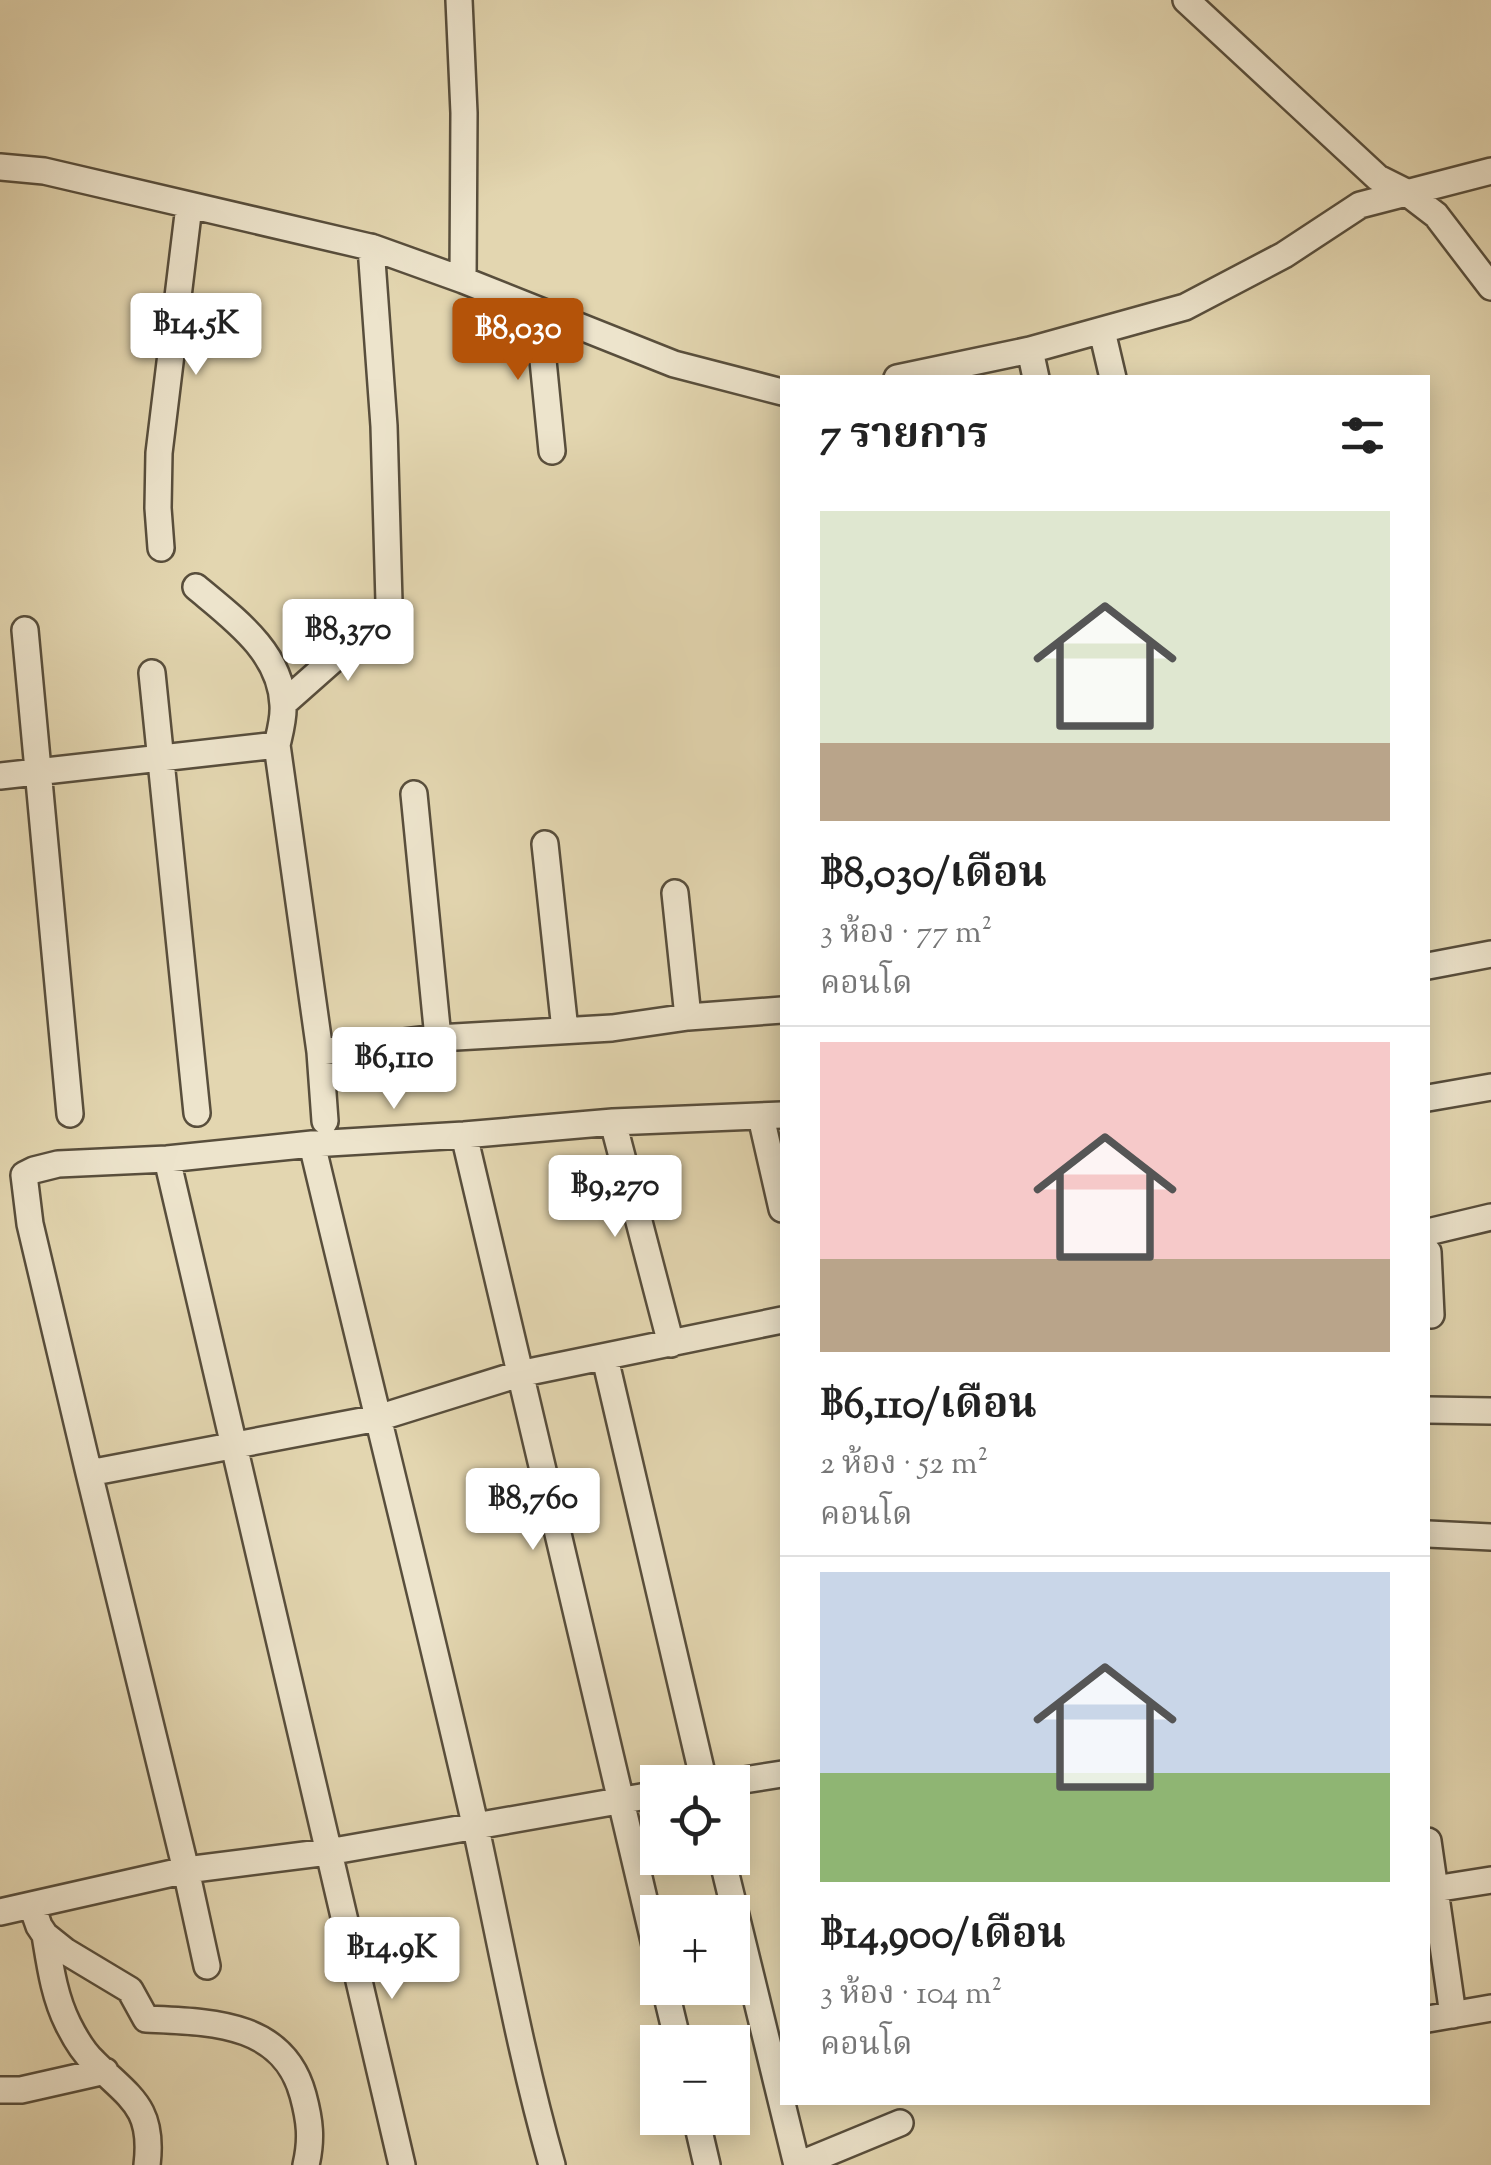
<!DOCTYPE html>
<html lang="th">
<meta charset="utf-8">
<style>
body{margin:0;font-family:"Sorts Mill Goudy","Noto Serif Thai",serif;background:#f6f6f6;color:#222;height:100vh;display:flex;flex-direction:column;font-size:38px;white-space:nowrap}
*{box-sizing:border-box;margin:0}
p{font-size:32px;color:#767676}
.icon{flex:none;width:55px;height:55px;fill:none;stroke:currentColor;stroke-width:2;stroke-linecap:round;stroke-linejoin:round}
.map{position:relative;flex:1;overflow:hidden}
.side{position:absolute;left:780px;top:375px;width:650px;height:1730px;display:flex;flex-direction:column;background:#fff;border-radius:0px;box-shadow:0 5px 25px #0003}
.side>*{flex:none}
.fabs{position:absolute;left:640px;top:1765px;display:grid;gap:20px}
.fabs a{display:grid;place-items:center;width:110px;height:110px;border-radius:0px;background:#fff;box-shadow:0 5px 25px #0003;font-size:50px}
.price{position:absolute;translate:-50% -85px;padding:0 22px;border-radius:10px;background:#fff;color:#222;font-size:32px;line-height:65px;filter:drop-shadow(0 2px 5px #0008)}
.price::after{content:'';position:absolute;left:50%;top:60px;width:30px;height:22px;margin-left:-15px;background:inherit;clip-path:polygon(0 0,100% 0,50% 100%)}
.price.selected{background:#b45309;color:#fff}
ul{padding:0;list-style:none}
li{display:grid;align-content:center;gap:20px;height:530px;padding:0 40px}
li+li{border-top:2px solid #e0e0e0}
li span{display:grid;place-items:center;height:310px;border-radius:0px;color:#555}
li>.icon{margin-inline-start:auto}
span .icon{width:180px;height:180px;fill:#fffc;stroke-width:1}
li b{font-size:42px}
h2{display:flex;justify-content:space-between;align-items:center;height:120px;padding:0 40px;font-size:42px}
.map>svg:first-child{display:block}
</style>
<div class="map">
<svg width="1491" height="2165" viewBox="0 0 1491 2165">
<rect width="100%" height="100%" fill="#e3d6b0"/>
<filter id="stains"><feTurbulence type="fractalNoise" baseFrequency=".002" numOctaves="4"/><feColorMatrix values="0 0 0 0 .2 0 0 0 0 .09 0 0 0 0 .02 0 0 0 .5 -.17"/></filter>
<radialGradient id="worn" r=".72"><stop offset=".6" stop-color="#630" stop-opacity="0"/><stop offset="1" stop-color="#630" stop-opacity=".3"/></radialGradient>
<g fill="none" stroke-linecap="round" stroke-linejoin="round">
<!-- minor casing -->
<g stroke="#584e3c" stroke-width="30">
<path id="minor" d="M459 0 464 113 463 280
M1186 0 1378 178 1406 192 1436 215 1491 287
M0 167 44 171 374 248 463 280 674 364 782 392
M371 247 384 426 389 602
M538 310 552 451
M1102 331 1113 378
M1030 350 1036 378
M897 378 1030 350 1185 307 1284 255 1360 205 1491 171
M161 548 158 508 159 453 189 206
M196 587C233 618 281 652 283 705 284 718 280 732 277 745L320 1052 325 1121
M25 630 70 1114
M152 673 197 1113
M283 704 344 650 371 621
M0 776 277 745
M414 794 438 1038
M545 844 565 1030
M675 893 688 1017
M1428 966 1491 954
M320 1052 438 1038 612 1028 688 1017 782 1010
M1428 1098 1491 1087
M761 1117 782 1209
M613 1122 671 1344
M464 1135 658 1958
M312 1144C366 1371 423 1597 475 1824 500 1938 520 2053 552 2165
M167 1159 402 2165
M1428 1232 1491 1217
M1428 1252 1431 1315
M605 1358 704 1782
M1428 1410 1491 1411
M89 1473 378 1418 519 1374 782 1320
M1428 1534 1491 1537
M731 1782 782 1774
M1428 1841 1453 2015
M722 1858 797 2165
M1428 1890 1491 1880
M32 1906 39 1926 45 1935 65 1951 130 1990 146 2019C209 2022 283 2021 303 2095 310 2121 312 2139 306 2165
M0 1912 186 1870 328 1852 658 1794
M45 1935C50 1965 54 1996 68 2024 74 2036 84 2053 94 2062 130 2098 154 2107 147 2165
M207 1966 186 1870 89 1473 30 1224 24 1175 34 1170 58 1164 167 1159 312 1144 464 1135 613 1122 782 1115
M665 1988 678 2042
M1428 2019 1491 2008
M0 2090H21L105 2071
M696 2118 707 2165
M798 2165 900 2123"/>
</g>
<!-- minor -->
<use href="#minor" stroke="#ede4cc" stroke-width="25"/>
</g>
<rect width="100%" height="100%" filter="url(#stains)"/>
<rect width="100%" height="100%" fill="url(#worn)"/>
</svg>
<div class="fabs">
<a><svg class="icon" aria-label="locate" viewBox="0 0 24 24"><circle cx="12" cy="12" r="6"/><path d="M12 2v4M12 18v4M2 12h4M18 12h4"/></svg></a>
<a>+</a>
<a>−</a>
</div>
<b class="price" style="left:196px;top:378px">฿14.5K</b>
<b class="price selected" style="left:518px;top:383px">฿8,030</b>
<b class="price" style="left:348px;top:684px">฿8,370</b>
<b class="price" style="left:394px;top:1112px">฿6,110</b>
<b class="price" style="left:615px;top:1240px">฿9,270</b>
<b class="price" style="left:533px;top:1553px">฿8,760</b>
<b class="price" style="left:392px;top:2002px">฿14.9K</b>
<section class="side">
<h2>7 รายการ<svg class="icon" aria-label="filters" viewBox="0 0 24 24"><path d="M4 7h16M4 17h16"/><circle cx="9" cy="7" r="2"/><circle cx="15" cy="17" r="2"/></svg></h2>
<ul>
<li><span style="background:linear-gradient(#dfe7d0 75%,#b9a48a 0)"><svg class="icon" aria-label="home" viewBox="0 0 24 24"><path d="M3 11l9-7 9 7M6 9v11h12V9"/></svg></span><div><b>฿8,030/เดือน</b><p>3 ห้อง · 77 m²</p><p>คอนโด</p></div></li>
<li><span style="background:linear-gradient(#f6c9c9 70%,#b9a48a 0)"><svg class="icon" aria-label="home" viewBox="0 0 24 24"><path d="M3 11l9-7 9 7M6 9v11h12V9"/></svg></span><div><b>฿6,110/เดือน</b><p>2 ห้อง · 52 m²</p><p>คอนโด</p></div></li>
<li><span style="background:linear-gradient(#c9d6e8 65%,#8fb573 0)"><svg class="icon" aria-label="home" viewBox="0 0 24 24"><path d="M3 11l9-7 9 7M6 9v11h12V9"/></svg></span><div><b>฿14,900/เดือน</b><p>3 ห้อง · 104 m²</p><p>คอนโด</p></div></li>
</ul>
</section>
</div>
